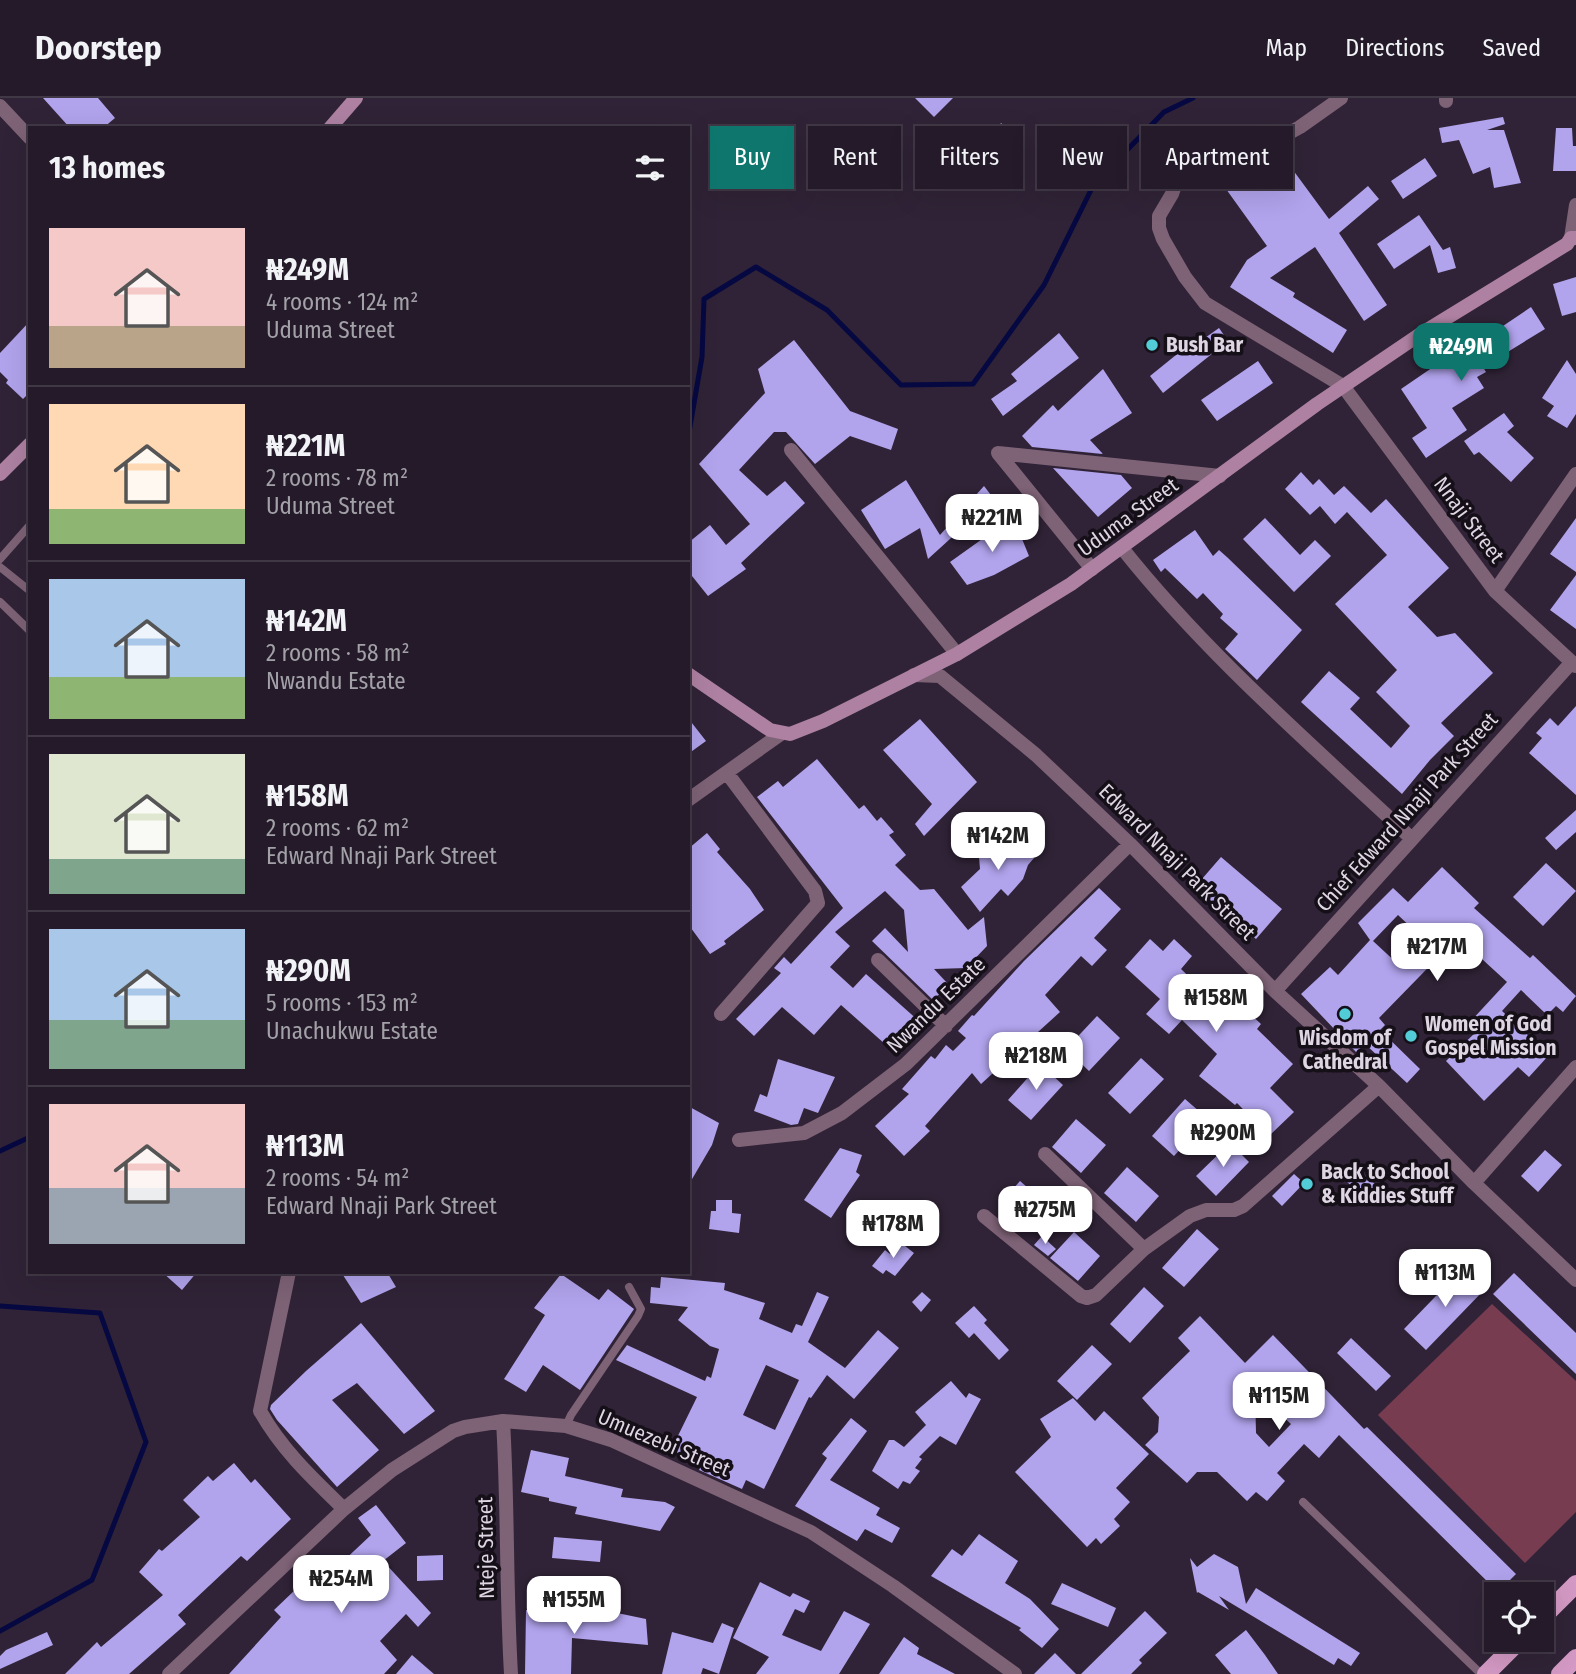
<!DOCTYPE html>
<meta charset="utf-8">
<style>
body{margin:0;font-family:"Fira Sans Condensed",sans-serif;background:#2c2331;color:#f1f3f6;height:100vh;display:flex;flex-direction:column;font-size:26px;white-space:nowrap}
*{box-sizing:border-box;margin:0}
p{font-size:23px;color:#a3a1a8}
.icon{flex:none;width:38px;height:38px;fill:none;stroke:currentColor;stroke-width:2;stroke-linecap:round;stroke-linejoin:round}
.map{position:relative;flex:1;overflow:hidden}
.sheet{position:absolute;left:28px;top:28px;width:662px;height:1148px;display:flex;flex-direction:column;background:#241a29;border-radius:0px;box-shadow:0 7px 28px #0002,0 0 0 2px #413846}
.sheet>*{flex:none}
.banner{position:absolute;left:710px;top:28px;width:665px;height:63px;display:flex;gap:14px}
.buttons{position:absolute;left:1484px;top:1484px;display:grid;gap:14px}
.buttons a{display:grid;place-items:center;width:70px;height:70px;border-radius:0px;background:#241a29;box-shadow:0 7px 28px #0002,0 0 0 2px #413846;font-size:35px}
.price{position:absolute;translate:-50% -60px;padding:0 16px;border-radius:14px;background:#fff;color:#222;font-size:23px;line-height:46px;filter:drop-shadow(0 2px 4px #0008)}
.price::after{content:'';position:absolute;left:50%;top:42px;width:21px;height:16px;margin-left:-10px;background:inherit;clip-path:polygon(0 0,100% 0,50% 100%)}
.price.active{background:#0f766e;color:#fff}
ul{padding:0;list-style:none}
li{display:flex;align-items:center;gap:21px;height:175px;padding:0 21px}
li+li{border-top:2px solid #413846}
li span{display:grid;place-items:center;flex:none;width:196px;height:140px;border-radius:0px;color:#555}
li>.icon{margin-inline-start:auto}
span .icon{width:84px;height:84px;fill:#fffc;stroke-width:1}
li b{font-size:30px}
h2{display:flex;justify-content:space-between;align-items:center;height:84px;padding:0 21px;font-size:30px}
.chip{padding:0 24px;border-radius:0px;background:#241a29;box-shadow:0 7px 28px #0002,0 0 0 2px #413846;font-size:24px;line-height:63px}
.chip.active{background:#0f766e;color:#fff}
header{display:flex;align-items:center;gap:42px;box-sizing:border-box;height:98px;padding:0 35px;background:#241a29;border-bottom:2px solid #413846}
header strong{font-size:33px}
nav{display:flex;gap:38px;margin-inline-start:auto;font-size:24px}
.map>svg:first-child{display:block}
</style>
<header>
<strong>Doorstep</strong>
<nav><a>Map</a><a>Directions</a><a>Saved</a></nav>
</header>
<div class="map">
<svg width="1576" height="1576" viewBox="0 0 1576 1576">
<rect width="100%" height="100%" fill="#302337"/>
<!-- green -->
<path fill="#783c51" d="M1492 1206 1576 1283V1414L1525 1465 1378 1317Z"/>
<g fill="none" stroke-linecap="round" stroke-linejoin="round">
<!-- stream -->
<path stroke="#060842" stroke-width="5" d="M688 340 702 259 704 201 756 169 827 212 901 287 973 286 1044 187 1094 86 1164 14 1193 0
M0 1053 30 1039
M0 1208 100 1215 146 1344 92 1482 0 1533"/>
</g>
<!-- building -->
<path fill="#b1a3ec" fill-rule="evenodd" d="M43 0H98L115 20 103 30H70Z
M915 0H953L934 19Z
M1503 19 1505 26 1487 32H1504L1521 85 1494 90 1490 69 1473 76 1459 42 1442 45 1439 30Z
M1001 25 1016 38 989 76 976 66Z
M1556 30H1572L1573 48H1576V73H1553Z
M1279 53 1329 121 1368 88 1379 101 1339 135 1387 207 1364 223 1315 149 1270 180 1295 195 1293 199 1347 232 1333 255 1230 189 1247 162 1267 148 1226 91Z
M1425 60 1437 78 1403 101 1391 83Z
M1419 117 1443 152 1450 149 1456 170 1438 175 1430 147 1394 171 1377 146Z
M1576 179V214L1562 218 1553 186Z
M1531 209 1545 231 1483 269 1486 274 1477 279 1484 290 1452 310 1467 332 1426 360 1412 340 1427 330 1401 291 1458 252 1462 259 1502 233 1500 230Z
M30 223V294L23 301 6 285 8 282 0 274V255Z
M1219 230 1228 243 1163 295 1150 278 1192 244 1195 247Z
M1059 235 1079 260 1003 318 991 301 1017 283 1011 276Z
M794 242 850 313 898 331 891 352 850 338 815 366 786 334H774L739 372 767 398 785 383 805 405 741 465 746 471 708 498 688 473V445L710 427 726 447 750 426 699 366 765 295 758 271Z
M1567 262 1576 276V316L1567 330 1547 318 1554 308 1542 300Z
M1258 263 1273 285 1217 323 1201 302Z
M1103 271 1132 315 1090 342 1103 356 1032 349 1022 338 1053 307 1058 313Z
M1504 315 1514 328 1507 334 1534 360 1511 384 1479 354 1474 357 1464 343Z
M1053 370 1121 377 1132 390 1098 419Z
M1301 374 1313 387 1319 381 1334 397 1344 388 1371 415 1386 401 1449 470 1408 509 1437 539 1455 535 1493 575 1441 625 1454 638 1430 662 1402 696 1301 604 1329 573 1360 600 1350 611 1391 650 1410 628 1376 594 1397 572 1335 506 1387 457 1347 414 1335 426 1320 408 1310 417 1285 391Z
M906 382 940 437 984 388 994 401 928 461 920 430 885 451 861 412Z
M1013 419 1029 458 994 477 967 487 950 464Z
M1265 420 1300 457 1315 442 1331 458 1294 494 1243 441Z
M1576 420V474L1550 456Z
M1195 432 1213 458 1219 452 1228 460 1302 532 1257 582 1225 551 1238 536 1220 520 1223 516 1203 495 1197 501 1165 470 1161 474 1153 462Z
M1576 477V531L1550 512Z
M1576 608V697L1529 655 1542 640 1536 635 1550 620 1558 628Z
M688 620 706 643 688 656Z
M920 621 977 684 924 738 915 726 932 706 883 652Z
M817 661 859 711 864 707 877 723 881 719 894 734 889 737 906 757 895 767 920 792 934 791 968 832 984 819 987 848 966 870 934 871 949 887 933 902 872 843 885 830 908 854 904 812 885 793 835 834 850 848 830 869 853 890 866 876 920 924 894 954 841 907 814 937 782 909 754 938 736 921 781 875 774 870 784 859 791 866 843 810 757 699 778 683 783 689Z
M1576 712V734L1556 752 1545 740Z
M707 735 720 751 717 754 750 791 764 812 724 843 726 846 710 856 688 826V751Z
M1011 739 1034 760 1028 767 1023 781 1008 798 1001 791 980 814 961 789 980 771 979 759 993 744 1006 745Z
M1221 759 1282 811 1256 841 1195 789Z
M1546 765 1576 793 1543 828 1513 799Z
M1442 769 1479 805 1474 810 1530 860 1533 857 1576 898 1563 914 1556 908 1547 917 1521 892 1502 913 1549 957 1529 979 1518 969 1484 1003 1446 963 1478 932 1470 924 1507 884 1458 839 1379 920 1385 927 1380 932 1420 971 1407 985 1365 946 1356 954 1301 896 1330 869 1338 877 1370 842 1358 825 1393 790 1408 804ZM1398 817 1417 835 1414 838 1421 844 1399 867 1373 843Z
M1099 790 1121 811 1094 840 1107 852 1092 868 1081 858 1045 897 1060 914 981 986 972 975 925 1028 930 1033 904 1058 875 1028 909 996 902 991 931 958 935 961 946 947 953 953 966 940 958 933 972 917 974 918 1024 863Z
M1150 841 1163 853 1174 841 1192 858 1181 871 1210 899 1222 886 1231 895 1225 905 1242 921 1248 914 1261 926 1257 931 1293 966 1270 990 1294 1014 1269 1038 1237 1005 1235 1007 1199 978 1217 956 1182 922 1169 936 1146 916 1160 901 1125 869Z
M1097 918 1120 940 1089 973 1066 951Z
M1141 960 1164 981 1130 1016 1108 995Z
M778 961 835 979 818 1015 804 1010 798 1026 791 1027 754 1013 760 996 767 999Z
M1040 966 1063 987 1031 1022 1008 1002Z
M1185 1001 1208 1021 1174 1058 1152 1038Z
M688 1008 719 1025 712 1047 688 1088Z
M1076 1021 1106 1047 1081 1075 1052 1049Z
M1230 1045 1249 1064 1216 1098 1196 1078Z
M840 1050 862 1057 856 1074 860 1077 831 1120 804 1102Z
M1545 1052 1562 1067 1538 1094 1521 1078Z
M1355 1067 1378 1089 1366 1102 1343 1080Z
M1127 1069 1159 1098 1136 1124 1104 1095Z
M1294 1076 1304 1085 1282 1108 1272 1098Z
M1020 1083 1050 1109 1028 1134 999 1107Z
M716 1102H732V1115L741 1116 739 1135 709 1131 711 1113H716Z
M1197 1131 1219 1151 1184 1189 1162 1170Z
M1074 1134 1100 1158 1078 1183 1050 1160Z
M1042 1138 1056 1151 1048 1158 1034 1147Z
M900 1144 914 1155 895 1178 886 1172 883 1176 872 1168 885 1152 890 1156Z
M1463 1170 1485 1191 1426 1252 1404 1231Z
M162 1174H197L182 1192Z
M341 1174H387L396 1189 361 1205Z
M1514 1175 1576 1235V1276L1493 1196Z
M561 1176 599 1202 608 1191 634 1211 580 1292 543 1267 526 1294 504 1281 545 1217 534 1210Z
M661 1179 725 1185 724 1192 765 1205 759 1221 792 1235 796 1226 802 1228 817 1194 829 1199 808 1244 845 1270 878 1232 899 1250 854 1301 827 1277 811 1300 809 1299 764 1391 746 1382 742 1391 699 1372 702 1366 671 1352 697 1299 616 1262 627 1247 705 1283 707 1278 711 1280 719 1251 710 1248 678 1222 688 1209 650 1205 651 1189 660 1190ZM766 1267 799 1282 775 1332 743 1317Z
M1144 1189 1164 1208 1130 1245 1110 1226Z
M922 1194 931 1202 921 1214 912 1204Z
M974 1208 987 1222 984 1225 1009 1252 999 1262 974 1235 969 1240 955 1225Z
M1200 1218 1245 1265 1273 1237 1364 1331 1367 1329 1516 1476 1498 1494 1339 1337 1319 1360 1304 1346 1277 1375 1285 1383 1267 1403 1256 1394 1247 1403 1217 1374H1197L1187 1385 1145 1347 1158 1334 1159 1319 1142 1300 1190 1253 1178 1240ZM1255 1293 1291 1326 1269 1349 1256 1335Z
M361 1225 435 1313 404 1336 357 1285 332 1302 379 1352 337 1389 277 1322 270 1311 271 1307 306 1273Z
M1351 1240 1391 1278 1376 1293 1337 1255Z
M1092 1247 1112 1266 1077 1302 1057 1283Z
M951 1283 966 1300 969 1295 981 1301 956 1347 940 1338 919 1359 922 1361 915 1370 920 1373 910 1386 903 1383 898 1391 872 1373 889 1342H894L904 1349 926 1327 915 1314Z
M1073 1300 1095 1323 1104 1313 1149 1356 1116 1390 1130 1404 1114 1421 1120 1428 1101 1446 1096 1440 1087 1449 1015 1374 1051 1339 1040 1321Z
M851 1320 867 1333 830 1382 880 1410 876 1417 900 1430 892 1445 865 1431 857 1443 795 1408 827 1360 822 1356Z
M531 1352 569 1360 565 1378 623 1391 621 1399 665 1404 675 1409 660 1433 575 1416 577 1409 549 1403V1400L521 1394Z
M234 1365 251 1385 255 1381 291 1421 247 1463 241 1458 178 1517 186 1526 129 1576H65L97 1544 101 1549 163 1497 139 1474 159 1451 162 1453 200 1419 183 1402 208 1378 213 1383Z
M376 1407 406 1445 383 1463 431 1515 418 1529 406 1516 380 1543 397 1562 384 1576H229L281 1519 274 1512 296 1491 305 1499 371 1437 358 1420Z
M979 1436 1018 1463 1005 1485 1030 1501 1059 1531 1042 1550 1019 1532 1021 1530 931 1478 952 1451 962 1458Z
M554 1439 602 1443 600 1464 552 1460Z
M1214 1456 1238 1469 1246 1506 1256 1490 1360 1555 1351 1568 1338 1560 1334 1567 1219 1498 1229 1512 1198 1494 1197 1495 1190 1460 1197 1469Z
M443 1457V1482L417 1483V1458Z
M760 1484 790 1499 793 1495 810 1503 804 1515 795 1511 782 1537 821 1553 844 1513 870 1526 839 1576H756L769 1559 733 1540Z
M1062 1485 1116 1510 1108 1529 1051 1506Z
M598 1511 646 1521 648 1547 572 1540 571 1576H525L526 1512 595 1514V1516Z
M1145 1513 1167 1535 1139 1562 1142 1565 1131 1576H1081Z
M722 1525 734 1530 719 1576 703 1570 701 1576H662L672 1534 713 1545Z
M1246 1532 1265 1557 1278 1576H1231L1215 1557Z
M47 1534 53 1547 0 1571V1558L6 1552Z
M904 1539 919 1550 917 1556 955 1576H879Z
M1055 1555 1076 1576H1034Z
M412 1557 434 1576H396Z"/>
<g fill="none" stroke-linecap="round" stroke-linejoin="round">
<!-- lane -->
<path stroke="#7e6276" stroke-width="8" d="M0 461 30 427
M0 469 30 493
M0 504 30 533
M566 1328 571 1317 638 1218 641 1211 629 1189
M1303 1404 1481 1576"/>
<!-- street -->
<path stroke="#7e6276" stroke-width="14" d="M1341 0 1300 29 1291 34 1275 37 1217 39 1206 44 1186 64 1179 76 1172 96 1159 118V130L1163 141 1185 179 1205 205 1343 288 1495 493 1576 568
M1446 0V3
M0 8 30 40
M1571 140 1576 107
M791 352 957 556
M998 355 1220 378
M998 355 1092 471
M1122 450C1207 557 1312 647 1411 740
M1495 493 1576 376
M914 577 940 578 1036 657 1130 746 1275 893 1379 988 1474 1085 1576 1182
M688 702 782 635
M878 862 946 928
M1275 893 1572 564
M721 916 818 805 815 793 727 675
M739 1042 804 1035 842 1015 906 966 1130 746
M1045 1056 1144 1151
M1474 1085 1576 969
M984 1118 1081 1198 1087 1200 1096 1197 1144 1151 1190 1118 1206 1112H1234L1243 1108 1379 988
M289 1174 260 1313C282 1352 312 1380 344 1411
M503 1323C508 1407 506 1492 511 1576
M169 1576 344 1411 392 1372 453 1333 465 1329 503 1323 566 1328 611 1342 811 1434 893 1488 1015 1576"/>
<!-- secondary -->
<path stroke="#ae81a2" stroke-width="14" d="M330 30 356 0
M0 376 30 346
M688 576 770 632 790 636 823 623 957 556 1071 486 1317 306 1419 237 1567 146 1571 140H1576"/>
<!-- primary -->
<path stroke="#d399c4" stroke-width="18" d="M1542 1520 1576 1486
M1486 1576 1520 1542
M1560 1576 1576 1560"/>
</g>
<!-- markers -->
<g fill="#52ccd6" stroke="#150f18" stroke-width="2.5">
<circle cx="1152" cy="247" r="7"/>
<circle cx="1345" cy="916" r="7"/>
<circle cx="1411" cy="938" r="7"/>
<circle cx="1307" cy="1086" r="7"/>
</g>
<g text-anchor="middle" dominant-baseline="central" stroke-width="7" stroke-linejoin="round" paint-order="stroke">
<!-- poi labels -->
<g font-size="21" font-weight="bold" fill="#dfd6e3" stroke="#150f18" text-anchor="start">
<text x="1166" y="247">Bush Bar</text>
<text x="1425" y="926">Women of God<tspan x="1425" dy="24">Gospel Mission</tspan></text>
<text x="1345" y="940" text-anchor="middle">Wisdom of<tspan x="1345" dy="24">Cathedral</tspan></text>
<text x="1321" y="1074">Back to School<tspan x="1321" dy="24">&amp; Kiddies Stuff</tspan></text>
</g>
<!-- street labels -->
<g font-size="21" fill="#dfd6e3" stroke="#150f18">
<text transform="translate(1128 419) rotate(-36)">Uduma Street</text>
<text transform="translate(1469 422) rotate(53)">Nnaji Street</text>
<text transform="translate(1407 714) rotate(-48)">Chief Edward Nnaji Park Street</text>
<text transform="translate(1177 764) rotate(45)">Edward Nnaji Park Street</text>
<text transform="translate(936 907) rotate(-44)">Nwandu Estate</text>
<text transform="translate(664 1345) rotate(23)">Umuezebi Street</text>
<text transform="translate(486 1450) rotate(-91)">Nteje Street</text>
</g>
</g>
</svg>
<div class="buttons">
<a><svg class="icon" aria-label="locate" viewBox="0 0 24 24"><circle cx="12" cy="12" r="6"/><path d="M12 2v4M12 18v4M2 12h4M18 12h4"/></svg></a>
</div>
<b class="price active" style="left:1461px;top:285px">₦249M</b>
<b class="price" style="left:992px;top:456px">₦221M</b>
<b class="price" style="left:998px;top:774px">₦142M</b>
<b class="price" style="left:1437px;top:885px">₦217M</b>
<b class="price" style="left:1216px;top:936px">₦158M</b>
<b class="price" style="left:1036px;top:994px">₦218M</b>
<b class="price" style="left:1223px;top:1071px">₦290M</b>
<b class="price" style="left:1045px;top:1148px">₦275M</b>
<b class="price" style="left:893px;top:1162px">₦178M</b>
<b class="price" style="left:1445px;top:1211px">₦113M</b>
<b class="price" style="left:1279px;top:1334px">₦115M</b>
<b class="price" style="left:341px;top:1517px">₦254M</b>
<b class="price" style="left:574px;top:1538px">₦155M</b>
<div class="banner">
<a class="chip active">Buy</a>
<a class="chip">Rent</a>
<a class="chip">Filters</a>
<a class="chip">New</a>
<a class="chip">Apartment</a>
</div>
<section class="sheet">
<h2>13 homes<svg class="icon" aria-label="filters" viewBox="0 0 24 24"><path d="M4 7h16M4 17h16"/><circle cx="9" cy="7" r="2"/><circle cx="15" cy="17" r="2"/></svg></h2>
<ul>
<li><span style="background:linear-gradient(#f6c9c9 70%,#b9a48a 0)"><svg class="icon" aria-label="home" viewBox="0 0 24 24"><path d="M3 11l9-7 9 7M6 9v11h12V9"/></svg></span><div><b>₦249M</b><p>4 rooms · 124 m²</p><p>Uduma Street</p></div></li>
<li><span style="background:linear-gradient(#ffd9b3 75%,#8fb573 0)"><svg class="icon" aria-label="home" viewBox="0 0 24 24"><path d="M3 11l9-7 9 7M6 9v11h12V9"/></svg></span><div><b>₦221M</b><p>2 rooms · 78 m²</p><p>Uduma Street</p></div></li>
<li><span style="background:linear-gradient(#a9c7e8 70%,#8fb573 0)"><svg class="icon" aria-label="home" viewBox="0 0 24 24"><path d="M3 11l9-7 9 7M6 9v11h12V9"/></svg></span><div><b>₦142M</b><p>2 rooms · 58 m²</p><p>Nwandu Estate</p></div></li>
<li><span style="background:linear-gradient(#dfe7d0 75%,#7fa58c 0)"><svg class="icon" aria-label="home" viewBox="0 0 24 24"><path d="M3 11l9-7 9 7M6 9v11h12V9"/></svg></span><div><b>₦158M</b><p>2 rooms · 62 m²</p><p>Edward Nnaji Park Street</p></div></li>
<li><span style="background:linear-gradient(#a9c7e8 65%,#7fa58c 0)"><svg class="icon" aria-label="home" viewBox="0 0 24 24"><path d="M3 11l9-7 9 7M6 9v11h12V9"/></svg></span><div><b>₦290M</b><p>5 rooms · 153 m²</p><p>Unachukwu Estate</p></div></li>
<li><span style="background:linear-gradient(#f6c9c9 60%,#9aa5b1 0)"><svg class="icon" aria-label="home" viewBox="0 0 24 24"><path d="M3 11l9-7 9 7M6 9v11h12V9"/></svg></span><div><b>₦113M</b><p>2 rooms · 54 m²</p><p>Edward Nnaji Park Street</p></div></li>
</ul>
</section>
</div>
